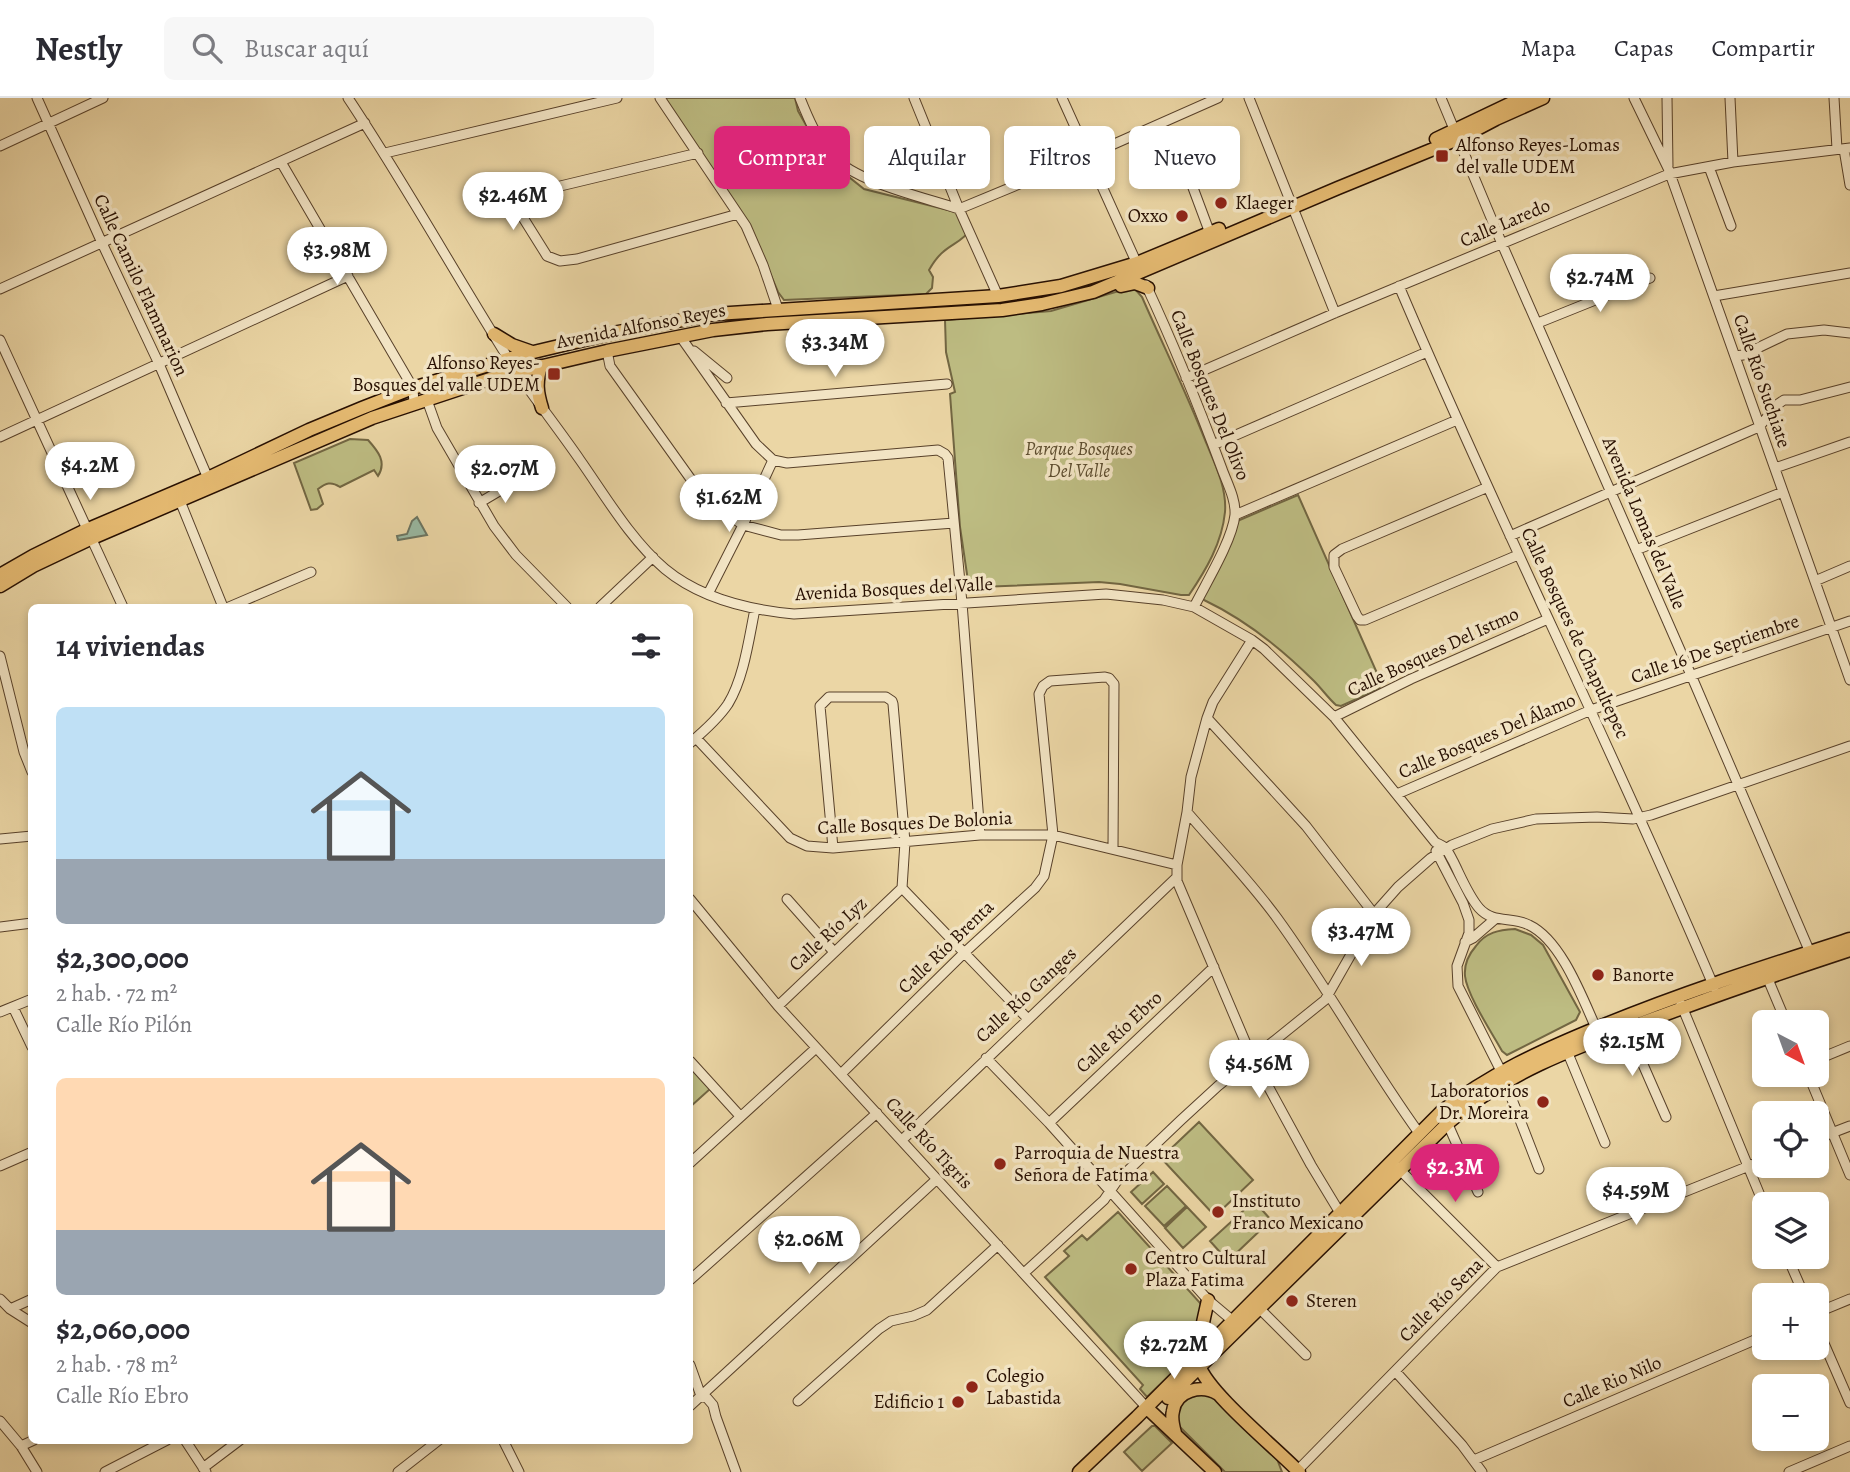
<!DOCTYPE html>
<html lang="es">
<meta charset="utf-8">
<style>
body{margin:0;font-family:Alegreya,serif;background:#f7f7f7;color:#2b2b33;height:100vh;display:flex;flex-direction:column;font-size:26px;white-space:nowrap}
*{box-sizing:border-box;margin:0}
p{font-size:23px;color:#7c7c81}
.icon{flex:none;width:38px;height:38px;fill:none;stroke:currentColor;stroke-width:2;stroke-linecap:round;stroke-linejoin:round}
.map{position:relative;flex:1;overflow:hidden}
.side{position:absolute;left:28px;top:506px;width:665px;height:840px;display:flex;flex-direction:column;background:#fff;border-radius:10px;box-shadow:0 4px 10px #0003}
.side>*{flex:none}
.hud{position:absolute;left:714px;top:28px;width:665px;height:63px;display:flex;gap:14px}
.needle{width:46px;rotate:139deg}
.buttons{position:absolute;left:1752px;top:912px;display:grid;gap:14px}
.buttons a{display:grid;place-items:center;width:77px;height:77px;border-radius:10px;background:#fff;box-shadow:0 4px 10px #0003;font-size:35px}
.price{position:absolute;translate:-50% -60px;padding:0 16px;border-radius:24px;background:#fff;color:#222;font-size:23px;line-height:46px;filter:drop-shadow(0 2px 4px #0008)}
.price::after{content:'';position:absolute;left:50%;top:42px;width:21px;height:16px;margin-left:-10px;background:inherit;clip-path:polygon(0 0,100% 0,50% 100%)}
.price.on{background:#db2777;color:#fff}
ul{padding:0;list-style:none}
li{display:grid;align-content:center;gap:14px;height:371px;padding:0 28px}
li span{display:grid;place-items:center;height:217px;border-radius:10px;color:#555}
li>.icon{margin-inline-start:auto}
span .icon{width:126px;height:126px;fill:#fffc;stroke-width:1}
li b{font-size:30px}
h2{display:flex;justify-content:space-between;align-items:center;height:84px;padding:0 28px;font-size:30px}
.pill{padding:0 24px;border-radius:10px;background:#fff;box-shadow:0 4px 10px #0003;font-size:24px;line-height:63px}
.pill.on{background:#db2777;color:#fff}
header{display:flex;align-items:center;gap:42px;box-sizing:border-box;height:98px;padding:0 35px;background:#fff;border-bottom:2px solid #e1e1e2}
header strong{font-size:33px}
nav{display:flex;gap:38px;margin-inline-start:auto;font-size:24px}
.search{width:490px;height:63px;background:#f7f7f7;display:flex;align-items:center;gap:18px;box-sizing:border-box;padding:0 24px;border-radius:10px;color:#7c7c81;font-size:26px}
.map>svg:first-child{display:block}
</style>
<header>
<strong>Nestly</strong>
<div class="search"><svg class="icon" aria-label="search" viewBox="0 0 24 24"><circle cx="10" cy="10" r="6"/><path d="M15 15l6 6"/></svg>Buscar aquí</div>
<nav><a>Mapa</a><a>Capas</a><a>Compartir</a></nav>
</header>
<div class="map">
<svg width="1850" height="1374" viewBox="0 0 1850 1374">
<rect width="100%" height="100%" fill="#ebd6a5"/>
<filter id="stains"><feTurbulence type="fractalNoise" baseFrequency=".00286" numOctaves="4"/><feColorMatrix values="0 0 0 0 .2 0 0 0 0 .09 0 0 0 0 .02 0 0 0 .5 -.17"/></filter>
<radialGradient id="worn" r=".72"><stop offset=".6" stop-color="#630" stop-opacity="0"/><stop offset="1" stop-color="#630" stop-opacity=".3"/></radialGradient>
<!-- green -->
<path fill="#bdbc82" stroke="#726642" stroke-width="2" d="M663 0H795L798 13 824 59 864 91 960 115 970 132C964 142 952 146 943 154 937 159 933 165 929 172L933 179 932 190 926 196 784 202 778 194 752 133Z
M1129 190 1135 191 1142 199C1163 247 1186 294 1205 342 1214 364 1227 389 1225 414 1222 445 1206 472 1189 497H1181L1120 486 1099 484 980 489 971 486 968 483 960 429 950 296 955 294 946 254 945 222 1051 213Z
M350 341 368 342C378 353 387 364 378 378L374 372 340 389C331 383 326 385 318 391L323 406 317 411 311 412 294 365Z
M1298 397 1381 584 1379 591 1341 608 1336 607C1328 600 1322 591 1314 583 1282 551 1246 522 1204 502L1202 499 1235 424Z
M1515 831 1531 837 1543 847 1580 914 1576 922 1507 957 1502 953C1492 935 1467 897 1465 878 1464 867 1469 856 1476 848 1486 834 1499 832 1515 831Z
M690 969 710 991 690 1009Z
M1199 1024 1253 1082 1215 1118 1161 1060Z
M1153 1074 1164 1086 1142 1106 1131 1094Z
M1167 1088 1186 1108 1164 1128 1145 1108Z
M1254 1103 1271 1122 1228 1163 1210 1143Z
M1187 1109 1206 1129 1183 1150 1165 1130Z
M1118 1114 1201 1206 1197 1251 1147 1299 1140 1291 1143 1287 1045 1179 1069 1158 1064 1153 1082 1137 1087 1142Z
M1209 1295 1277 1361 1282 1374H1225L1178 1327 1177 1322 1182 1301Z
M1152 1328H1155L1172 1345 1142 1373 1124 1354Z"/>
<!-- water -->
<path fill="#99b9a3" stroke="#6b7562" stroke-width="2" d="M417 419 427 437 398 442 397 438 407 436 412 423Z"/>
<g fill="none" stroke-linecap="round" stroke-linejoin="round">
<!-- minor casing -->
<g stroke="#58412a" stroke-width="11">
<path id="minor" d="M37 0 102 145 159 266 210 385
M348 0C408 90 460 185 518 276 538 305 560 333 580 362 606 399 631 442 665 471 700 500 750 512 794 516L1106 496 1163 502 1194 509 1252 542 1264 551 1334 619 1435 744C1438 746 1442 747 1444 749 1448 752 1450 758 1453 763 1461 779 1468 797 1479 810 1493 826 1512 818 1529 827 1561 842 1582 899 1596 930
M660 0 746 128 763 167 778 211
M800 0C808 20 817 41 831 57 857 85 923 99 959 111L1087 58 1218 0
M914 0 959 111 998 198
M1062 0 1138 168
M1249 0 1335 215
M1441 0 1502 146 1691 577 1812 859
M1634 0 1668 70 1850 582
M1667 0 1668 68
M1730 0 1733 64
M1834 0 1837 51
M0 48 103 0
M1844 51 1850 87
M385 55 617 0
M698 55 527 96 518 102 517 110 547 158 560 163 577 161 738 116
M281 64 413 290 414 306
M1709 69 1731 128
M1186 71 1211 138
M1146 187C1174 247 1199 309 1222 371 1227 385 1236 401 1235 417 1232 443 1206 485 1194 509
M1399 188C1499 424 1614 653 1714 889
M0 191 365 25
M1714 198 1850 175
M1538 225 1650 180
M680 238 756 346 773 362 787 365 938 352 945 356 948 360 962 505 980 737
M0 242 123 509
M607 253 610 268 690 380 714 406 743 427 781 437H798L954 425
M694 253 727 280
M1735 258 1743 257 1787 236 1824 232 1850 235
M1186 280 1335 215 1669 76 1733 64 1850 50
M427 302 437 330 494 428 516 457 567 509
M726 305 947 286
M0 339 348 178
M1213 347 1427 254
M1775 370 1850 344
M1488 389 1342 451 1334 457V469L1357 518 1360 522H1365L1518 457
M178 398 223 509
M479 405 516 383
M1235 417 1457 322
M1510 438 1759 329 1778 306 1784 302H1800L1850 289
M1636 452 1783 394
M1815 483 1850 468
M708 496 743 427 773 362
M229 509 311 474
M600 509 653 459
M1252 542 1213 604 1207 620 1191 679 1187 714 1177 767V783L1250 955 1311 1067 1340 1115
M0 558 24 654 32 674
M1334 619 1411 581 1548 521
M1207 620 1306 728 1374 816
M696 640 790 740 807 748 833 750 980 737H1053L1177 767
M690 645C703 634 718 621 728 606 744 580 749 540 755 511
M1397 696 1591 612 1850 523
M1187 714C1217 749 1250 783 1277 820 1328 890 1369 966 1419 1035
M0 741 32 738
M833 750 820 608 829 599H886L892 603 893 606 905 744 902 790
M1436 753 1463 805 1469 822V835L1457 868 1458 888 1501 973 1539 1071
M902 790 1027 920
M690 801 778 908 1147 1310
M787 801 834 854
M0 829 32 825
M1465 844 1473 840 1495 821
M1769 876 1770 886 1786 924
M1681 906 1764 1107
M778 908 902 790
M13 909 32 949
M0 914 32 901
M1627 930 1666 1019
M1567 953 1605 1045
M986 960 1049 1025 1208 1202 1233 1223
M1816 962 1850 948
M690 963 740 1018
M842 975 964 855 1035 790 1044 778 1053 737 1039 596 1043 588 1050 583 1105 579 1109 580 1114 586 1113 751
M1808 976 1850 1077
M1446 1022 1478 1094
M1049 1025 1214 869
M1816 1041 1850 1028
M902 1042 1176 780
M690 1065 816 950
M0 1068 32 1054
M1397 1069 1497 1169
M1787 1158 1804 1197
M1024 1175 1104 1102 1117 1083 1181 1022 1218 988 1325 902 1374 816 1398 789 1431 760 1452 747 1492 731 1536 721 1597 719 1633 721 1651 717 1850 648
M690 1182 877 1015
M0 1201 10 1211 32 1225
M1256 1207 1306 1257
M10 1211 32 1201
M1816 1215 1850 1201
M1816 1227 1850 1305
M690 1267 701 1298
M1395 1273 1462 1347 1482 1374
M701 1298 707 1300 713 1307 716 1319 736 1374
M798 1303 879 1231 891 1223 913 1218 927 1212 998 1147
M690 1308 937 1081
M0 1323 21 1348 37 1374
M185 1342 206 1374
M503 1342 519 1374
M21 1348 34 1342
M1474 1362 1764 1238
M203 1370 240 1342
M105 1374 167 1342
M398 1374 439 1342
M1296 1374 1497 1169 1764 1062
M1789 1374 1850 1348"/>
</g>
<!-- major casing -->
<g stroke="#270f01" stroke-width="15">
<path id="major" d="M1436 41 1522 0
M1121 188 1135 185 1148 190
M494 236 512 247 532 254
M541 268C536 284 537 294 542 310
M0 477 33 458 86 432 208 380 309 332 362 310 413 290 521 257 618 234 715 216 998 198 1061 188 1137 165 1219 131
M0 488 33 468 90 441 372 320 496 279 607 253 713 232 767 226 1002 212 1042 206 1093 194 1338 90 1458 41 1496 21 1543 0
M1208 1202C1205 1216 1195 1255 1199 1267 1207 1294 1277 1351 1299 1374
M1168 1300 1448 1025C1503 976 1574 950 1642 925 1711 899 1780 875 1850 852
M1147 1310 1215 1374
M1175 1335C1173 1328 1171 1320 1173 1313 1176 1292 1202 1286 1218 1296
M1079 1374 1137 1319 1441 1014C1489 976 1543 952 1599 929 1681 895 1766 868 1850 841"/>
</g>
<!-- minor -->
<use href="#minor" stroke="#f2e4c4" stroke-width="9"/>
<!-- major -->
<use href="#major" stroke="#e6bb72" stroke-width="12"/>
</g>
<!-- markers -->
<g fill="#8f2418" stroke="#f2e4c4" stroke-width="2.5">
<rect x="1435" y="51" width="14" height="14" rx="3.5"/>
<circle cx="1221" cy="105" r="7"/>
<circle cx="1182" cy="118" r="7"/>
<rect x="547" y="269" width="14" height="14" rx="3.5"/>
<circle cx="1598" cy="877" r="7"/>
<circle cx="1543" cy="1004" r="7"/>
<circle cx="1000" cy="1066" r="7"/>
<circle cx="1218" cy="1114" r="7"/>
<circle cx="1131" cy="1171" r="7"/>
<circle cx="1292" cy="1203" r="7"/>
<circle cx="972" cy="1289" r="7"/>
<circle cx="958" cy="1304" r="7"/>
</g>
<g text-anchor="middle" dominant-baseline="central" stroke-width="7" stroke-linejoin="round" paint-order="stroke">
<!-- poi labels -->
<g font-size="19" fill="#270f01" stroke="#f2e4c4" text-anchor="start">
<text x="1456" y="47">Alfonso Reyes-Lomas<tspan x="1456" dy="22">del valle UDEM</tspan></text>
<text x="1235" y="105">Klaeger</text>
<text x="1168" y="118" text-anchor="end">Oxxo</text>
<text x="540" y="265" text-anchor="end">Alfonso Reyes-<tspan x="540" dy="22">Bosques del valle UDEM</tspan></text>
<text x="1612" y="877">Banorte</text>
<text x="1529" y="993" text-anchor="end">Laboratorios<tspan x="1529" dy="22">Dr. Moreira</tspan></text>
<text x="1014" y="1055">Parroquia de Nuestra<tspan x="1014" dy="22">Señora de Fatima</tspan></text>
<text x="1232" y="1103">Instituto<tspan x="1232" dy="22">Franco Mexicano</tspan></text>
<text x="1145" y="1160">Centro Cultural<tspan x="1145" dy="22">Plaza Fatima</tspan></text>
<text x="1306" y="1203">Steren</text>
<text x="986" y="1278">Colegio<tspan x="986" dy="22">Labastida</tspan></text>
<text x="944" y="1304" text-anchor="end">Edificio 1</text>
</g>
<!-- street labels -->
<g font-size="19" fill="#270f01" stroke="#f2e4c4">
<text transform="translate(1505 125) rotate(-23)">Calle Laredo</text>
<text transform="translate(141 187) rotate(65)">Calle Camilo Flammarion</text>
<text transform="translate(641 228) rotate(-11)">Avenida Alfonso Reyes</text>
<text transform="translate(1762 283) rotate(71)">Calle Río Suchiate</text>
<text transform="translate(1210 297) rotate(68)">Calle Bosques Del Olivo</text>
<text transform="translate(1644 425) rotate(67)">Avenida Lomas del Valle</text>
<text transform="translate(894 491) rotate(-3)">Avenida Bosques del Valle</text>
<text transform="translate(1575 535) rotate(65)">Calle Bosques de Chapultepec</text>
<text transform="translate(1715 551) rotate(-19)">Calle 16 De Septiembre</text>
<text transform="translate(1433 554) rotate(-25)">Calle Bosques Del Istmo</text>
<text transform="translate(1487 638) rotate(-23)">Calle Bosques Del Álamo</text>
<text transform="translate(915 725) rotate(-3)">Calle Bosques De Bolonia</text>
<text transform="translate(828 836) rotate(-43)">Calle Río Lyz</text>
<text transform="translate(946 849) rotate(-44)">Calle Río Brenta</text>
<text transform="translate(1026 897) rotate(-43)">Calle Río Ganges</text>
<text transform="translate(1119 934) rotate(-43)">Calle Río Ebro</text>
<text transform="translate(929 1045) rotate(47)">Calle Río Tigris</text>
<text transform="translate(1441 1202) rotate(-45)">Calle Río Sena</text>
<text transform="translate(1612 1284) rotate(-23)">Calle Rio Nilo</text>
</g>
<!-- park labels -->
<g font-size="19" font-style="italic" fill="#5c4c2e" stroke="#f2e4c4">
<text x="1079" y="351">Parque Bosques<tspan x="1079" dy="22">Del Valle</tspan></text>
</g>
</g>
<rect width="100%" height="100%" filter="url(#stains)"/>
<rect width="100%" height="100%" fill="url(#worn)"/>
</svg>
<div class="buttons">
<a><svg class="needle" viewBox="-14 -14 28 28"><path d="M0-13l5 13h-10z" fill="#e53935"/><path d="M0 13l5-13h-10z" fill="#7c7c81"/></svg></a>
<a><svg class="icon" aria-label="locate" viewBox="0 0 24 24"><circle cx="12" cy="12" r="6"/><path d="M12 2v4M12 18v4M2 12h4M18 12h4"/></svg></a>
<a><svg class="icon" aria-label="layers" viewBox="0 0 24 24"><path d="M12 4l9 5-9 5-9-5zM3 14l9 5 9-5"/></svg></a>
<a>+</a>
<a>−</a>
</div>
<b class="price" style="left:513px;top:134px">$2.46M</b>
<b class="price" style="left:337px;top:189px">$3.98M</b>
<b class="price" style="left:1600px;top:216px">$2.74M</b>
<b class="price" style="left:835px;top:281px">$3.34M</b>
<b class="price" style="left:90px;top:404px">$4.2M</b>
<b class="price" style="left:505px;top:407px">$2.07M</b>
<b class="price" style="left:729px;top:436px">$1.62M</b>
<b class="price" style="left:1361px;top:870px">$3.47M</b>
<b class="price" style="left:1632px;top:980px">$2.15M</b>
<b class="price" style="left:1259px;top:1002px">$4.56M</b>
<b class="price on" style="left:1455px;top:1106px">$2.3M</b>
<b class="price" style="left:1636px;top:1129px">$4.59M</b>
<b class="price" style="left:809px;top:1178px">$2.06M</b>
<b class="price" style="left:1174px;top:1283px">$2.72M</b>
<div class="hud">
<a class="pill on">Comprar</a>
<a class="pill">Alquilar</a>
<a class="pill">Filtros</a>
<a class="pill">Nuevo</a>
</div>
<section class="side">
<h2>14 viviendas<svg class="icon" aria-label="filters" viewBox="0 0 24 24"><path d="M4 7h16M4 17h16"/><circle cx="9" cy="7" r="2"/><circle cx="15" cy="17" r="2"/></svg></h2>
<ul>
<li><span style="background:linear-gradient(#bfe0f5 70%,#9aa5b1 0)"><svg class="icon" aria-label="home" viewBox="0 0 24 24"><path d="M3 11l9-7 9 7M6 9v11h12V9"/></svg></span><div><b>$2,300,000</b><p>2 hab. · 72 m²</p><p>Calle Río Pilón</p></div></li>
<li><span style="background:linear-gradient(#ffd9b3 70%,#9aa5b1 0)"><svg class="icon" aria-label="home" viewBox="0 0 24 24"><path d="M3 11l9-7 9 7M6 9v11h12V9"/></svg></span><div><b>$2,060,000</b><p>2 hab. · 78 m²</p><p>Calle Río Ebro</p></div></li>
</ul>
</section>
</div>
